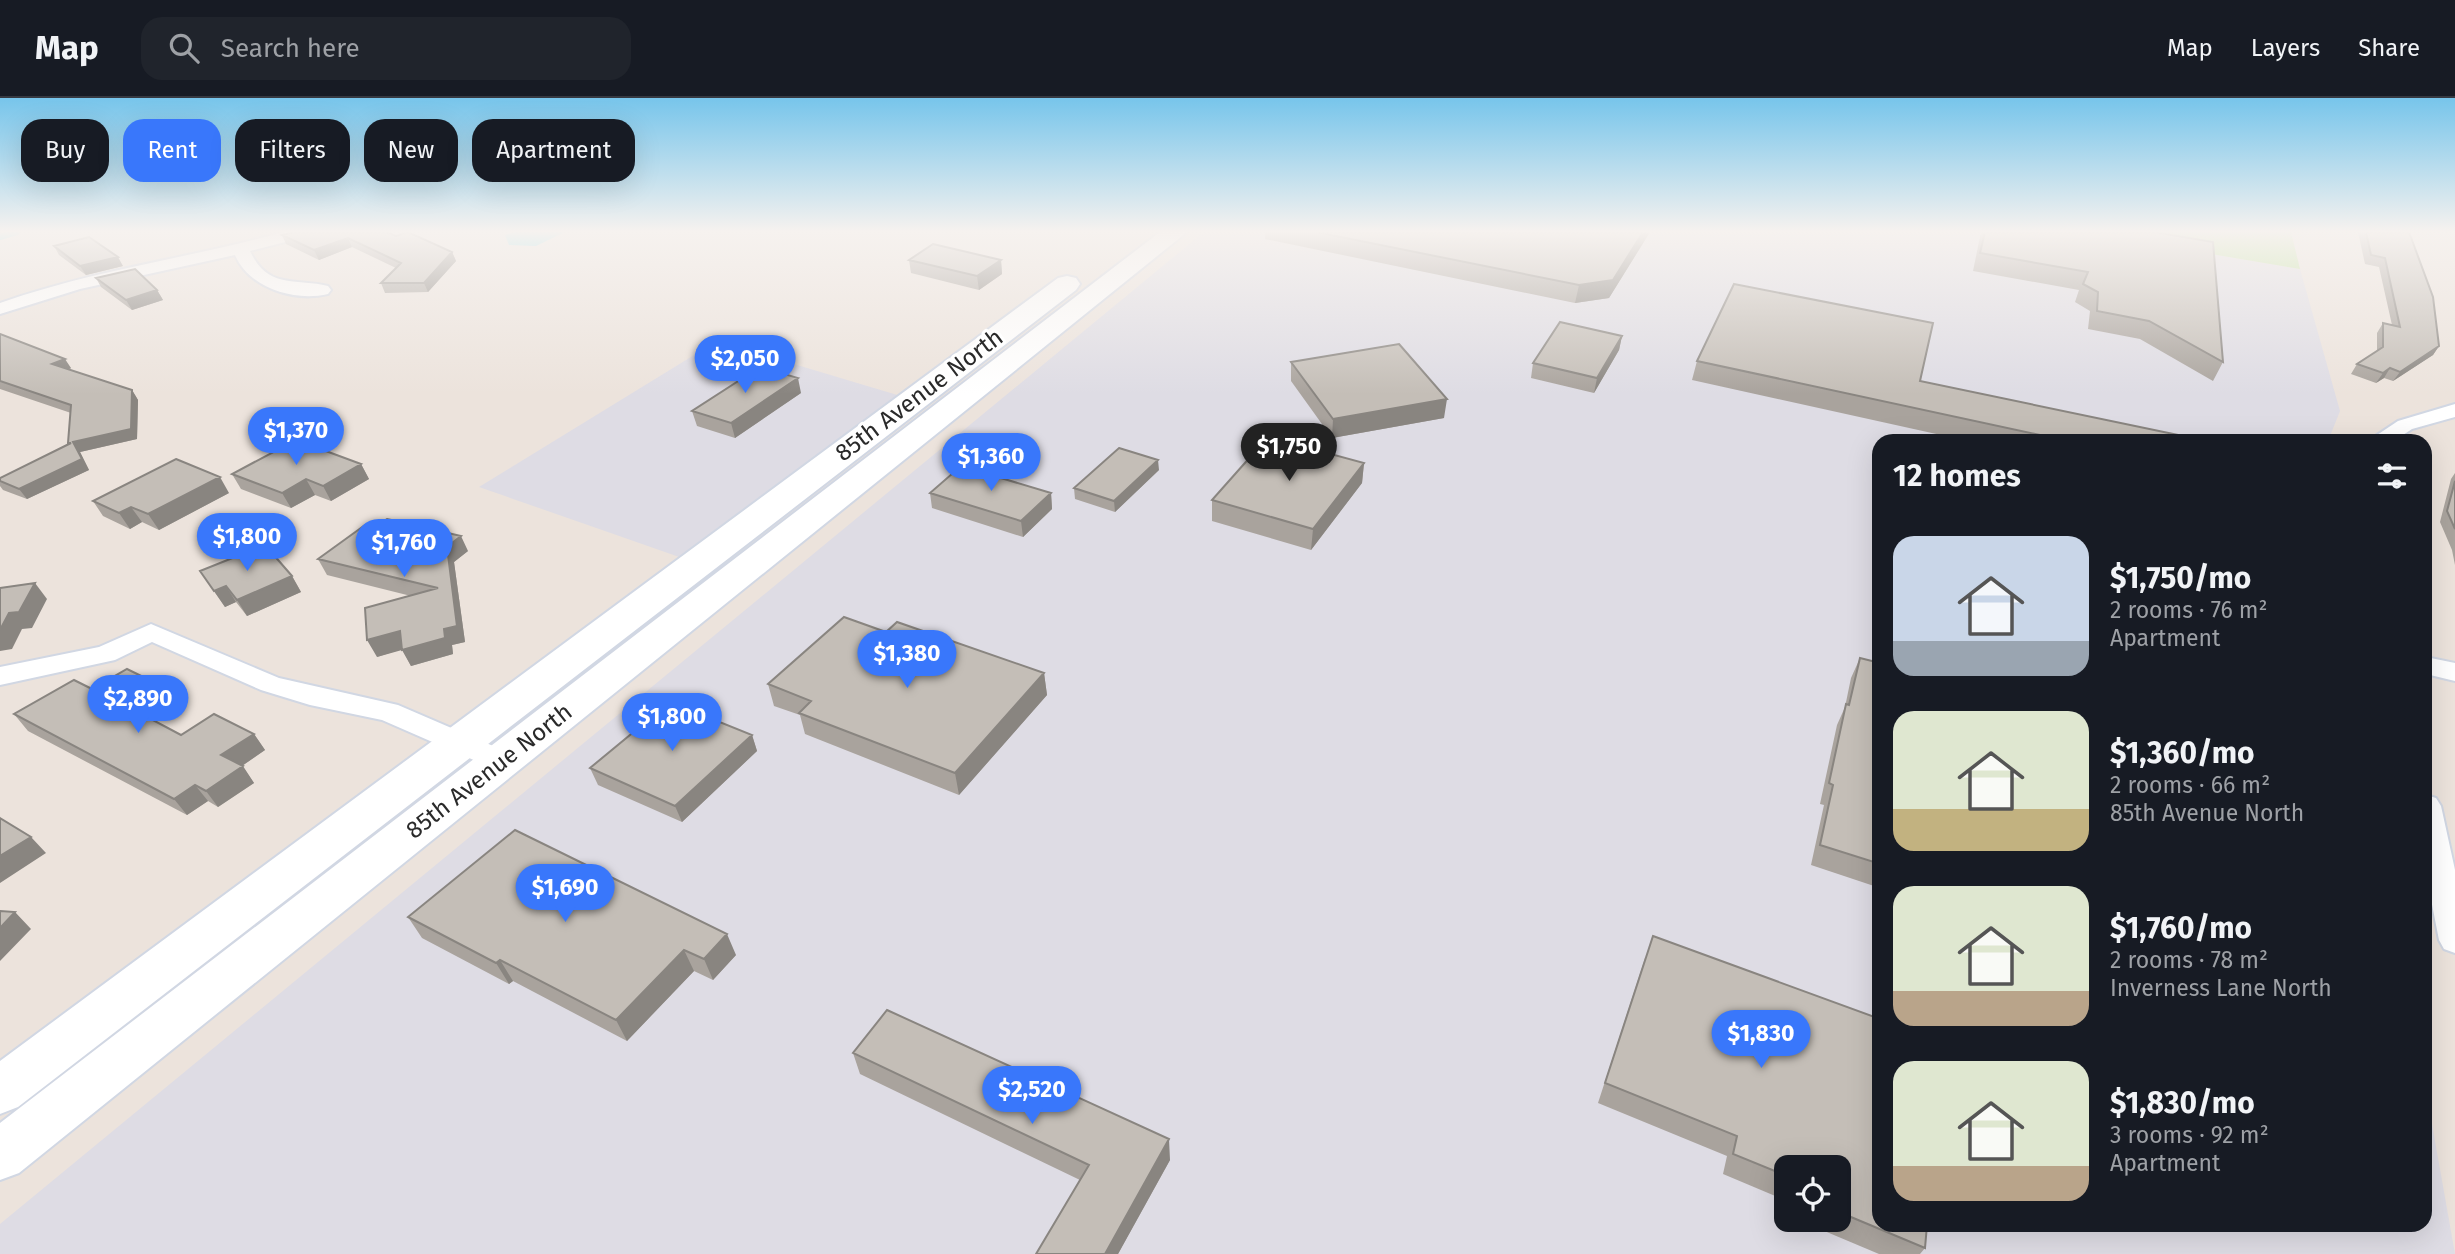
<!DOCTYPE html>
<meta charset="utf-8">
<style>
body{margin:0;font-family:"Fira Sans",sans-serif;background:#20242c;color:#f1f3f6;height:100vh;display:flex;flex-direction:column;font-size:26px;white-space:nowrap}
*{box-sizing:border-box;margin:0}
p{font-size:23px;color:#9ea1a6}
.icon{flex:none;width:38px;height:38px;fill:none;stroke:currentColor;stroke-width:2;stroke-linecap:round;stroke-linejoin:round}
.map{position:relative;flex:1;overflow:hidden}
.side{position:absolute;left:1872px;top:336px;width:560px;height:798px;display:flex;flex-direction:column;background:#171b24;border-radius:21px;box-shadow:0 7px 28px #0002}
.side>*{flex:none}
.hud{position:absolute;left:21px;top:21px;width:665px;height:63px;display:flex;gap:14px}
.fabs{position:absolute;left:1774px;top:1057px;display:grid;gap:14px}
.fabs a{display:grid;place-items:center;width:77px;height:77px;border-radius:14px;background:#171b24;box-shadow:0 7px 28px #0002;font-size:35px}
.price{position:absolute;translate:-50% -60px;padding:0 16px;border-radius:24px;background:#3977fb;color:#fff;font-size:23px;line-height:46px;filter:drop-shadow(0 2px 4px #0008)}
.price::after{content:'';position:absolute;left:50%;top:42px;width:21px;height:16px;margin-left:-10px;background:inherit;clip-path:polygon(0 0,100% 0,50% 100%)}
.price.current{background:#222;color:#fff}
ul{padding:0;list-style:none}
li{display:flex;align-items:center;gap:21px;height:175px;padding:0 21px}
li span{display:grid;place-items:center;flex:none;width:196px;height:140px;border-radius:21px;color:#555}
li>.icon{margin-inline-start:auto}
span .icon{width:84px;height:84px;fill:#fffc;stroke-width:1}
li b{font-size:30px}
h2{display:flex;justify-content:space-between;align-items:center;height:84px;padding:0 21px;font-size:30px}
.chip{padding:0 24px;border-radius:21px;background:#171b24;box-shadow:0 7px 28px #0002;font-size:24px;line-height:63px}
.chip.current{background:#3977fb;color:#fff}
header{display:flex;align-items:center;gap:42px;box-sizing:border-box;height:98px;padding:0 35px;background:#171b24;border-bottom:2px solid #363941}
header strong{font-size:33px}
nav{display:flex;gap:38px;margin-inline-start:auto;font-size:24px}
.search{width:490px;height:63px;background:#20242c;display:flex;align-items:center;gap:18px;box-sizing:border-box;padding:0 24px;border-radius:21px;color:#9ea1a6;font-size:26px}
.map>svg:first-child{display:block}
</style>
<header>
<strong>Map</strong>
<div class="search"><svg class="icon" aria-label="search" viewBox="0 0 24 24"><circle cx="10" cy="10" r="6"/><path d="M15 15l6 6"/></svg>Search here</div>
<nav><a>Map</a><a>Layers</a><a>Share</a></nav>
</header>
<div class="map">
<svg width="2455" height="1156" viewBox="0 0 2455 1156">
<rect width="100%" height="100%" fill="#ece3dc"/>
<!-- industrial -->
<path fill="#dedce4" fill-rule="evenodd" d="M1204 134H2081L2300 171 2340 313 2328 343H1880V1127H2426V992L2455 1156H0V1126ZM1787 1069H1839V1122H1787Z
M717 243 904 299 685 461 479 389Z"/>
<!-- green -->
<path fill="#bbe397" d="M2081 134H2291L2300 171Z"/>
<!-- water -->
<path fill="#6ddef0" d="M515 134H565L536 148 509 147 505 137Z"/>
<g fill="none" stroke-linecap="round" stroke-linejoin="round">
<!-- stream -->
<path stroke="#6ddef0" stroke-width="6" d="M0 139 17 134"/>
<!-- minor casing -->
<g stroke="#d1d7e3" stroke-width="4">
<path id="minor" d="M284 134H311L309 138 250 153C268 192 295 180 328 188L331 192 328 196C294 204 249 190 235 157L80 191 0 216V205C93 172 190 160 284 134Z
M2455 306V319L2412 331 2394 343H2368L2398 323Z
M151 526 279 580 398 607 512 656 516 663 512 670 502 673 492 670 382 622 310 607 261 592 152 544 115 562 0 587V569L99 549Z
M2426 559 2455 565V583L2426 576Z
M2426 697 2436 700 2441 708 2455 772V855L2444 851 2439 842 2426 776Z"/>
</g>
<!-- secondary casing -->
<g stroke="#d1d7e3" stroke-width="4">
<path id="secondary" d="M1160 134H1187L19 1075 0 1082V1025Z
M1067 178 1076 180 1080 186 1076 192 18 1009 0 1016V963L1058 180Z"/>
</g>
<!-- minor -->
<use href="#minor" fill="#fff" fill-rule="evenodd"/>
<!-- secondary -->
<use href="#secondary" fill="#fff" fill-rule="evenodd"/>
</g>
<!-- wall -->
<path fill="#a9a39d" d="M1265 134H1650L1609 200 1575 205 1265 141Z
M1981 134H2154L2223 264 2213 283 2140 241 2088 231 2090 213 2075 204 2079 192 1973 173Z
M2358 134H2409L2439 248 2433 257 2393 283 2384 280 2376 285 2351 276 2357 266 2377 253V235L2383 225 2392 227 2379 169 2365 166Z
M282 137 396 138 452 154 456 163 428 194 385 195 381 185 396 170 352 149 319 162 286 146Z
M54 148 123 168 86 177 59 157Z
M909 162H1001L1002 176 979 192 911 175Z
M96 180 157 192 163 202 132 212 101 189Z
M0 236 71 270 69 272 132 292 138 302 137 341 80 354 89 372 27 401 3 392 0 388V380L68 346 71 315 0 291Z
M1622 238 1619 252 1594 295 1531 280 1533 265Z
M1697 263 1920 283 2207 343H1968L1692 282Z
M1291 264 1444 320 1332 340 1291 283Z
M801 295 735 340 697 328 692 313Z
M1364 365 1362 385 1311 452 1212 423V402Z
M361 366 369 381 331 403 315 397 291 410 241 391 232 376Z
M1159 372 1115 414 1075 401 1074 390Z
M2455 375V467L2452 452 2440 424 2451 381Z
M229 395 159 432 142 424 130 431 103 418 93 403Z
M930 395H1051L1052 411 1023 439 932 410Z
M468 453 454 464 465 544 452 547 453 556 411 568 402 551 377 559 411 498 327 477 318 461Z
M200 473 292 478 301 494 247 518 236 504 225 509Z
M1860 560 1880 565V790L1811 767 1824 707 1820 706 1837 627 1845 609 1851 580Z
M1044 575 1047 597 959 697 805 636 800 617 774 608 768 586Z
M164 589 176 606 151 621 181 637 254 636 265 652 242 668 254 685 218 709 208 703 187 717 28 633 14 616 92 591Z
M752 637 757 653 682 724 598 687 590 670Z
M408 819 736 857 713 882 694 873 627 943 513 883 509 886 422 840Z
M1645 860 1925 1150 1920 1156H1879L1803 1124 1804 1122H1839V1069H1787V1103L1723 1076 1727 1058 1598 1005Z
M853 955 1170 1062 1118 1156H1036L1080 1082 860 976Z"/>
<!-- shaded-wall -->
<path fill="#898580" d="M1643 134H1650L1609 200 1575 205 1579 187Z
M348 140 352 149 319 162 314 152Z
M452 154 456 163 428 194 424 185Z
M118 159 123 168 86 177 80 168Z
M1001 162 1002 176 979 192 977 178Z
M157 192 163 202 132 212 126 202Z
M1622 238 1619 252 1594 295 1597 280Z
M2439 248 2433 257 2393 283 2400 274Z
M65 261 71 270 58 276 52 266Z
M2390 270 2384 280 2376 285 2383 275Z
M798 280 801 295 735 340 731 325Z
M132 292 138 302 137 341 80 354 89 372 27 401 19 391Z
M1447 301 1444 320 1332 340 1333 321Z
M1158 362 1159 372 1115 414 1114 403Z
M1364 365 1362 385 1311 452 1313 431Z
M361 366 369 381 331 403 323 388Z
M220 379 229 395 159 432 148 416Z
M306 381 315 397 291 410 282 395Z
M1051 395 1052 411 1023 439 1021 423Z
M131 409 142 424 130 431 119 415Z
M461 438 468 453 454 464 465 544 452 547 453 556 411 568 402 552 444 531 447 449Z
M292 478 301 494 247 518 237 502Z
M35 485 47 501 32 530 22 531 12 551 0 553V532L9 515Z
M226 488 236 504 225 509 214 493Z
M400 533 409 550 377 559 367 542Z
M1044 575 1047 597 959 697 955 675Z
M164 589 176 606 142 626 130 610Z
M254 636 265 652 233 674 221 657Z
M752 637 757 653 682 724 675 708Z
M243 668 254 685 218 709 206 693Z
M195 687 208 703 187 717 174 701Z
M31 739 46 755 0 785V758Z
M15 814 31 831 0 863V830Z
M727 836 736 857 713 882 704 861Z
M684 852 694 873 627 943 616 922Z
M500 862 513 883 509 886 496 865Z
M1169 1041 1170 1062 1118 1156H1105Z"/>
<!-- building -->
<path fill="#c4beb7" stroke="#898580" stroke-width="2" d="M295 134H386L396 138 408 134 452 154 424 185H381L401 165 348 140 314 152 282 137Z
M1316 134H1643L1613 182 1579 187Z
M1985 134H2154L2213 144 2223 264 2149 223 2097 213 2098 194 2083 186 2088 174 1980 155Z
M2366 134H2409L2433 199 2439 248 2400 274 2390 270 2383 275 2357 266 2383 249V225L2400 229 2385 160 2371 157Z
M89 139 118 159 80 168 54 148Z
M933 146 1001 162 977 178 909 162Z
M135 171 157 192 126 202 96 180Z
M1734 186 1933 225 1920 283 2207 343H2068L1697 263Z
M1560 224 1622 238 1597 280 1533 265Z
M0 236 65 261 52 266 132 292 131 331 73 344 82 361 19 391 0 383V380L71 345H68L71 307 0 283Z
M1399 246 1447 301 1333 321 1291 264Z
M760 269 798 280 731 325 692 313Z
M1268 339 1364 365 1313 431 1212 402Z
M296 342 361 366 323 388 306 381 282 395 232 376Z
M1119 350 1158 362 1114 403 1074 390Z
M176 361 220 379 148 416 131 409 119 415 93 403Z
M961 368 1051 395 1021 423 930 395Z
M2455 383V431L2447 413Z
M387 421 461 438 447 449 457 528 444 531 445 540 402 552 400 533 367 542 365 510 438 490 318 461 365 427 375 429Z
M265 447 292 478 237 502 226 488 214 493 200 473Z
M35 485 19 514 9 515 0 532V490Z
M844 519 886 534 897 524 1044 575 955 675 799 615 811 603 768 586Z
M1860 560 1880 565V766L1820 747 1833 687 1829 685 1846 606 1849 607Z
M127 571 164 589 130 610 181 637 214 616 254 636 221 657 243 668 206 693 195 687 174 701 14 616 74 582 92 591Z
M670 604 752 637 675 708 590 670Z
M0 720 31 739 0 758Z
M515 732 727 836 704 861 684 852 616 922 500 862 496 865 408 819Z
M0 813 15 814 0 830Z
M1653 838 1880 921V1127H1927L1925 1150 1839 1114V1069H1787V1078L1733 1056 1737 1038 1605 985Z
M887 912 1169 1041 1105 1156H1036L1089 1067 853 955Z"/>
<!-- sky -->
<linearGradient id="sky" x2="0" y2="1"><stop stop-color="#77c5eb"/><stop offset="0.45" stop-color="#f6f2ef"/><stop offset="1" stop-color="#f6f2ef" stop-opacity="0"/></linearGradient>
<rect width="2455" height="296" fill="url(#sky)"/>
<g text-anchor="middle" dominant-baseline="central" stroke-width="6" stroke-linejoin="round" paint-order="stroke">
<!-- street labels -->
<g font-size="24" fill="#2a2a2a" stroke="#fff">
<text transform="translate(919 297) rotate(-37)">85th Avenue North</text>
<text transform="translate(489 673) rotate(-38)">85th Avenue North</text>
</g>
</g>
</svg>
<div class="fabs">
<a><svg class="icon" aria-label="locate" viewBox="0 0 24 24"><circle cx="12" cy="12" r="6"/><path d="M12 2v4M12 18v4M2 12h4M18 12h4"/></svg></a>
</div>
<b class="price" style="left:745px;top:297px">$2,050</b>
<b class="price" style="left:296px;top:369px">$1,370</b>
<b class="price current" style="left:1289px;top:385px">$1,750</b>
<b class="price" style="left:991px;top:395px">$1,360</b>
<b class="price" style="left:247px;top:475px">$1,800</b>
<b class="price" style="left:404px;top:481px">$1,760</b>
<b class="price" style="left:907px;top:592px">$1,380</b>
<b class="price" style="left:138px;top:637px">$2,890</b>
<b class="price" style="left:672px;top:655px">$1,800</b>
<b class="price" style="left:565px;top:826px">$1,690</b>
<b class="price" style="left:1761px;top:972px">$1,830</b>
<b class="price" style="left:1032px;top:1028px">$2,520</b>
<div class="hud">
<a class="chip">Buy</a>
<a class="chip current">Rent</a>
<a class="chip">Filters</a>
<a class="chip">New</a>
<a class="chip">Apartment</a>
</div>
<section class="side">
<h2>12 homes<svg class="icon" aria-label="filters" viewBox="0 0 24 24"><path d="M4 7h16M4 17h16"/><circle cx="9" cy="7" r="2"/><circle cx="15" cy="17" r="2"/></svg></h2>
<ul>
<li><span style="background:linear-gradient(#c9d6e8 75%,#9aa5b1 0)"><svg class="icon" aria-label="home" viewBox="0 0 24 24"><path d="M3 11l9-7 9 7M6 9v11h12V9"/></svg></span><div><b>$1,750/mo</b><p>2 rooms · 76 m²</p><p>Apartment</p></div></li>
<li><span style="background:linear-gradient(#dfe7d0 70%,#c2b280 0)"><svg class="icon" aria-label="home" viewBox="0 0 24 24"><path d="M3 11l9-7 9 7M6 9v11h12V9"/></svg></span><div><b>$1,360/mo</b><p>2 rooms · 66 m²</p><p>85th Avenue North</p></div></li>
<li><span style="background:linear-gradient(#dfe7d0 75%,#b9a48a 0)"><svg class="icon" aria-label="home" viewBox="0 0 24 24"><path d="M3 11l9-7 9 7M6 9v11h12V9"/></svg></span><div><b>$1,760/mo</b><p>2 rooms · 78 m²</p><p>Inverness Lane North</p></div></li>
<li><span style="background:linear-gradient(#dfe7d0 75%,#b9a48a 0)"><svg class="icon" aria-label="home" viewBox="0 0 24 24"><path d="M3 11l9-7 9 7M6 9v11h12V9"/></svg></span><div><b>$1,830/mo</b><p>3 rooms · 92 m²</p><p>Apartment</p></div></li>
</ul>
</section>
</div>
